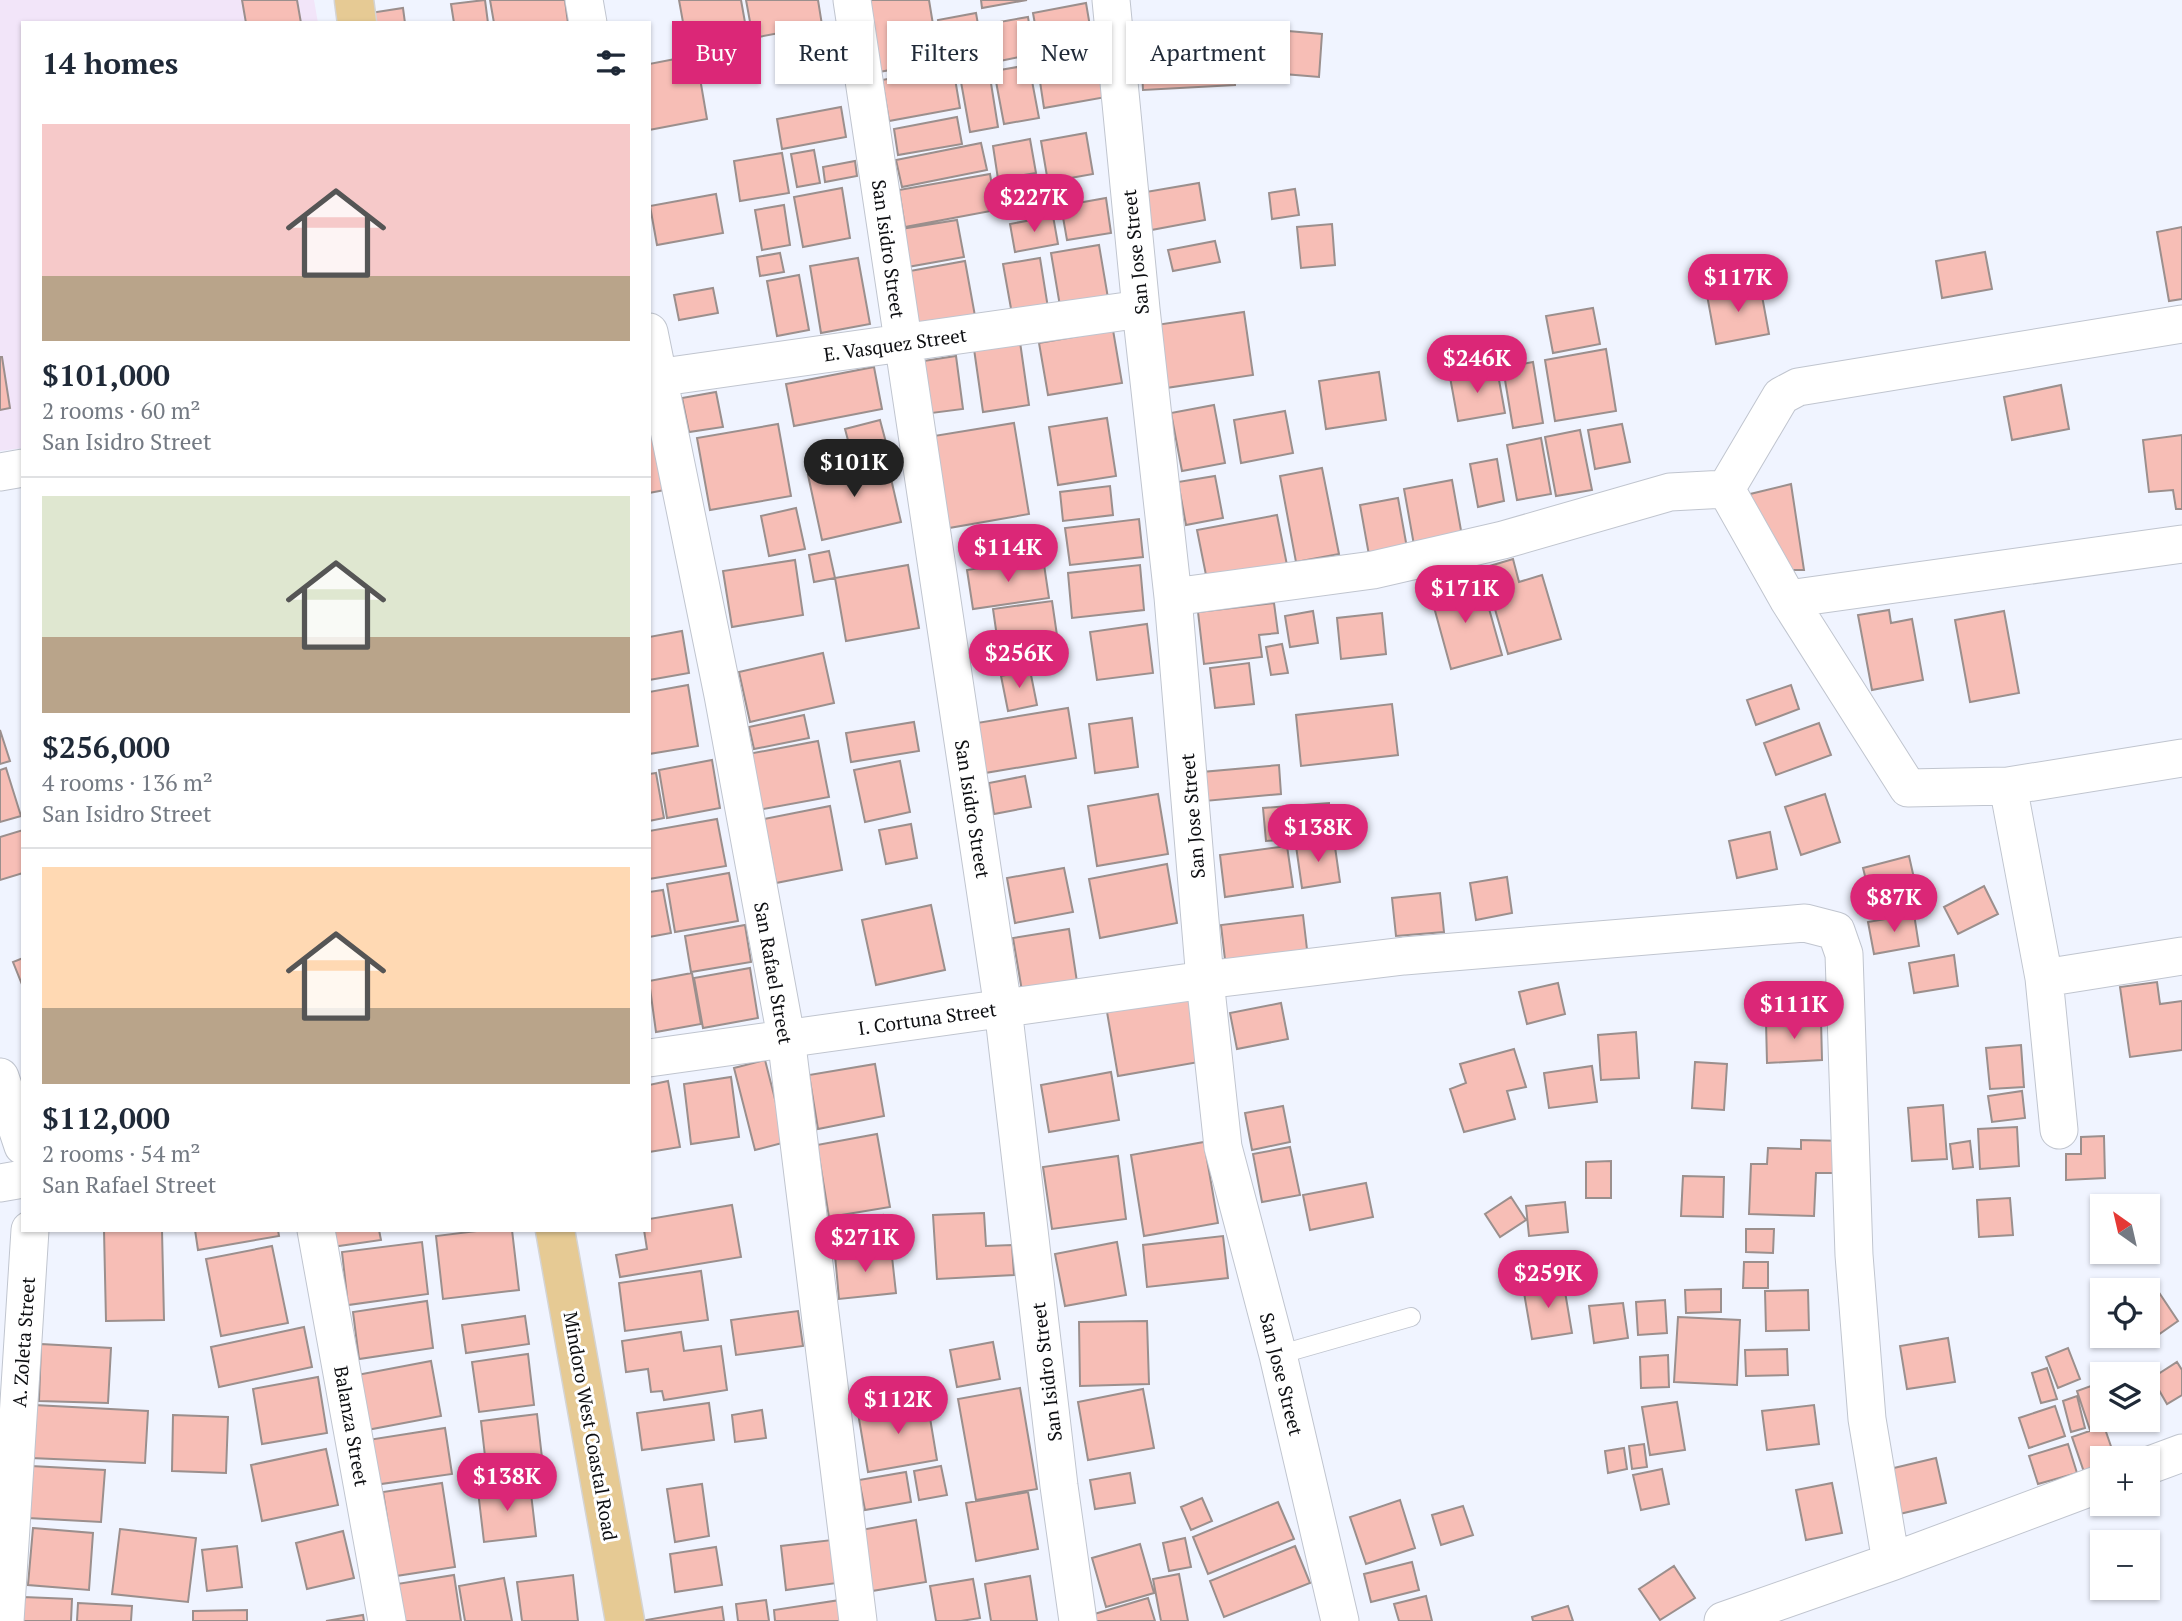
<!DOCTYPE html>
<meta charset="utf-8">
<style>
body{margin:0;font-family:"PT Serif",serif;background:#f2f2f3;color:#1f2937;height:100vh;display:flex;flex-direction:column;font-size:26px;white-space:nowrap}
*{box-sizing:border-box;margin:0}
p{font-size:23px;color:#747a83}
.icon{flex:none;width:38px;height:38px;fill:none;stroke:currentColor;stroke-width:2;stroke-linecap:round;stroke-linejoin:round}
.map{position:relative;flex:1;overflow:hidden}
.details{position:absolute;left:21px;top:21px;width:630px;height:1211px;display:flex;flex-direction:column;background:#fff;border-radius:0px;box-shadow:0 2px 5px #0004}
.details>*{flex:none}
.top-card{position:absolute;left:672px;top:21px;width:665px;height:63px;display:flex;gap:14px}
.needle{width:46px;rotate:326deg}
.controls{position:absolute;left:2090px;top:1194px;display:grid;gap:14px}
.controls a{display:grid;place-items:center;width:70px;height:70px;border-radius:0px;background:#fff;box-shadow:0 2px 5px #0004;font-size:35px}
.price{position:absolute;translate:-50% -60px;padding:0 16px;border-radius:24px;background:#db2777;color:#fff;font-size:23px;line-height:46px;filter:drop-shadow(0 2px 4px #0008)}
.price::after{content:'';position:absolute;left:50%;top:42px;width:21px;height:16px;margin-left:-10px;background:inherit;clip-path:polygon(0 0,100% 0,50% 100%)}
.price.selected{background:#222;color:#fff}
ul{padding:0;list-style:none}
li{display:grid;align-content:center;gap:14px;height:371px;padding:0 21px}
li+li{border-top:2px solid #e0e1e3}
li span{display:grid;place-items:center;height:217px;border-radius:0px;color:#555}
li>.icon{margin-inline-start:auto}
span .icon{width:126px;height:126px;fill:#fffc;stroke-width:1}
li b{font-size:30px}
h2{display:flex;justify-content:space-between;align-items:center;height:84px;padding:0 21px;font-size:30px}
.chip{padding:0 24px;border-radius:0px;background:#fff;box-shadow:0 2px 5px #0004;font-size:24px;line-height:63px}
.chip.selected{background:#db2777;color:#fff}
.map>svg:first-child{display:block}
</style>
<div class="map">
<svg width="2182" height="1621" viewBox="0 0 2182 1621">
<rect width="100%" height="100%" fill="#f0f4ff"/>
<!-- education -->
<path fill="#f2e5f9" d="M0 0H314L318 23H23V448L0 451Z"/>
<!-- building -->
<path fill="#f7beb6" stroke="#9b8f8d" stroke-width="2" d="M242 0H297L301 23H246Z
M485 0 488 23H454L451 4Z
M490 0H565L568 23H494Z
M679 0H741L748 39 688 50Z
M746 0H818L822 25 753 38Z
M866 0H929L939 61 879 72Z
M981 0H1027L982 8Z
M1086 3 1093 44 1040 53 1033 13Z
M403 8 405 23H372L370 13Z
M976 13 983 53 945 59 938 20Z
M1028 17 1034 54 995 62 988 24Z
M1233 30 1235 85 1143 90 1140 35Z
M1288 31 1322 34 1319 77 1284 74Z
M1098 51 1106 97 1044 108 1037 62Z
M696 55 707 119 649 130V64Z
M1029 65 1039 118 1004 124 994 71Z
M953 67 960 108 889 121 882 80Z
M990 77 998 127 970 132 961 82Z
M841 107 846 137 782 149 777 119Z
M957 117 962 144 898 155 894 129Z
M1086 133 1093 174 1048 182 1041 141Z
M1030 139 1036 173 998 179 993 146Z
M981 143 987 170 902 187 896 160Z
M814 150 820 183 797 187 791 154Z
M782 153 789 193 740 201 734 161Z
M855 161 857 176 825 182 823 167Z
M990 174 996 210 905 227 899 190Z
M1199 183 1205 220 1146 231 1140 193Z
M842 188 850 238 803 247 794 197Z
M1295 189 1299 215 1272 219 1269 193Z
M716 194 723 233 657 245 650 206Z
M1106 198 1111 233 1067 240 1061 206Z
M784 205 790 245 762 250 755 210Z
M1053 216 1058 244 1015 252 1010 224Z
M957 220 964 257 902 268 895 230Z
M1332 224 1335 265 1301 268 1297 227Z
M2182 227V299L2169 301 2157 232Z
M1215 241 1220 262 1173 271 1168 250Z
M1099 245 1108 298 1060 306 1051 253Z
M1985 252 1992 289 1942 298 1936 261Z
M780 253 784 272 760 276 757 257Z
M858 258 870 324 821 333 810 266Z
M1040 258 1048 308 1012 314 1003 264Z
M965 261 975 316 908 328 899 273Z
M799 275 809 330 777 336 767 281Z
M1760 285 1769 334 1716 344 1707 295Z
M713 288 718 313 679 320 674 295Z
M1593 308 1600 344 1553 353 1546 316Z
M1244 312 1253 375 1166 388 1156 325Z
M1113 330 1122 383 1048 395 1039 343Z
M1484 338 1489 357 1454 366 1449 347Z
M1020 342 1029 405 983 412 974 349Z
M1606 349 1616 411 1555 421 1545 360Z
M956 356 963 409 924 414 917 362Z
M0 357H2L10 408 0 410Z
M1533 362 1543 423 1513 428 1503 368Z
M874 367 882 409 794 426 786 384Z
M1497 369 1505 413 1458 421 1450 377Z
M1379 372 1386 420 1326 429 1319 381Z
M2061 385 2069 429 2012 440 2004 397Z
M716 392 723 427 689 432 682 398Z
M649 397 670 489 649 493Z
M1214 405 1225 463 1182 471 1171 413Z
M1285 411 1293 453 1241 463 1234 420Z
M1107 418 1116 476 1058 485 1049 427Z
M880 420 888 450 853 459 845 429Z
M1014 423 1029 514 949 528 934 436Z
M778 424 791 496 710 510 697 438Z
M1622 424 1630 462 1595 469 1588 430Z
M1580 430 1592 490 1556 496 1545 437Z
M2182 435V509H2176L2173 490 2149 492 2143 440Z
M1541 438 1551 494 1517 500 1507 445Z
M886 457 901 522 822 540 808 475Z
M1497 459 1504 501 1478 507 1470 464Z
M1322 468 1339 554 1296 562 1280 476Z
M1215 476 1223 518 1186 525 1178 482Z
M1452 480 1462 536 1414 545 1404 489Z
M1791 484 1804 570H1786L1742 496Z
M1110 486 1113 515 1063 521 1060 492Z
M1398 498 1407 548 1369 555 1360 505Z
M796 508 805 549 769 556 761 516Z
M1277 515 1287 565 1207 580 1197 530Z
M1139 519 1143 557 1070 565 1065 528Z
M829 551 835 578 814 582 809 555Z
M1043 558 1049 598 973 609 967 570Z
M1513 559 1519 582 1542 575 1561 639 1508 654 1483 568Z
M795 560 803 615 732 627 723 571Z
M908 565 919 628 846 641 835 578Z
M1140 565 1144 610 1072 618 1068 573Z
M1464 580 1470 602 1486 598 1502 655 1451 669 1429 589Z
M1052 601 1060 656 1001 665 993 609Z
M1274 603 1278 633 1259 635 1262 657 1204 664 1198 612Z
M1889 610 1891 623 1912 619 1923 680 1872 690 1858 615Z
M1313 611 1318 643 1290 647 1285 616Z
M2004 611 2019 693 1970 702 1955 620Z
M1382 613 1386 654 1341 659 1337 618Z
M1147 624 1153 673 1097 680 1090 632Z
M682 631 689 673 649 680V637Z
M1282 644 1288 673 1271 675 1266 647Z
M823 653 834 703 750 722 739 672Z
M1249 663 1254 704 1215 708 1210 668Z
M1030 670 1037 705 1008 711 1001 676Z
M688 685 698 746 649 754V692Z
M1791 685 1799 709 1756 725 1747 700Z
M1392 704 1398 755 1301 766 1296 715Z
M1068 708 1076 758 985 773 977 723Z
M804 715 809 738 754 749 749 727Z
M1132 718 1138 767 1095 773 1089 724Z
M914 722 919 751 851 762 846 733Z
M1819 723 1831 755 1776 775 1764 743Z
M0 730 10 761 0 764Z
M818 741 829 797 753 811 743 755Z
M712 760 720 808 667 818 659 770Z
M900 761 910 812 865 822 854 770Z
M1279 765 1281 794 1205 801 1202 772Z
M6 768 21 816 0 822V770Z
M656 773 664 818 649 821V774Z
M1025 776 1031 807 994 814 989 783Z
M1158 794 1168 854 1097 866 1088 806Z
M1825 794 1840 842 1801 855 1785 807Z
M1329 803 1331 835 1266 841 1263 808Z
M830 806 842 870 776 883 764 819Z
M717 819 726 866 649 879V831Z
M911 824 917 858 886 864 879 830Z
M23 830V873L0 880V837Z
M1770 832 1777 869 1737 878 1729 841Z
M1334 840 1340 882 1302 888 1296 846Z
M1287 846 1293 887 1225 897 1220 855Z
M1909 856 1918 896 1873 908 1863 868Z
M1167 864 1177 923 1100 938 1089 879Z
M1064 868 1073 912 1015 923 1007 878Z
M729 873 738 921 675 932 667 884Z
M1507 877 1512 913 1476 920 1470 883Z
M1984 886 1998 914 1958 934 1944 907Z
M663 890 671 933 649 937V892Z
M1440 893 1444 932 1396 936 1392 898Z
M931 905 945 970 876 985 862 920Z
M1914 914 1919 946 1874 954 1868 922Z
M1303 915 1308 958 1226 968 1221 925Z
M745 925 751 962 691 972 685 936Z
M1069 929 1077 982 1022 991 1013 938Z
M1954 955 1958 986 1914 993 1909 963Z
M23 958V987L13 962Z
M750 968 758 1018 703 1028 694 978Z
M692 973 701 1024 656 1032 649 981Z
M2157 982 2160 1004 2182 1001V1050L2130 1057 2120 987Z
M1558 983 1565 1014 1527 1024 1519 992Z
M1189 998 1199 1062 1118 1076 1107 1012Z
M1281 1003 1288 1039 1237 1049 1230 1013Z
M1821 1019 1822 1060 1767 1063 1766 1021Z
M1636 1032 1639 1078 1601 1080 1598 1035Z
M2021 1045 2024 1087 1990 1089 1986 1048Z
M1514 1049 1526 1087 1507 1091 1515 1119 1464 1132 1450 1089 1466 1083 1460 1064Z
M765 1060 786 1142 755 1150 734 1068Z
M1695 1062 1727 1064 1724 1110 1692 1108Z
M875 1064 884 1116 818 1129 809 1075Z
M1592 1066 1597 1102 1549 1108 1544 1073Z
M1111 1072 1119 1120 1049 1132 1041 1085Z
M731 1077 739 1137 691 1144 684 1084Z
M668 1081 680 1147 649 1152V1085Z
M2022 1091 2025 1118 1992 1122 1988 1096Z
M1943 1105 1947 1159 1912 1161 1908 1108Z
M1283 1106 1290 1142 1252 1150 1245 1113Z
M2017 1127 2019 1166 1980 1169 1978 1129Z
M877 1134 890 1207 829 1217 817 1145Z
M2104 1136 2105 1178 2066 1180V1154H2081V1137Z
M1801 1140 1847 1141 1846 1173H1816L1814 1216 1749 1214 1751 1164H1767L1768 1148 1801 1149Z
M1970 1141 1973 1167 1953 1169 1950 1144Z
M1204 1142 1218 1223 1144 1236 1131 1155Z
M1290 1147 1300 1195 1262 1202 1253 1154Z
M1118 1156 1126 1219 1052 1229 1043 1167Z
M1611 1161V1198H1586V1162Z
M1683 1176 1724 1177 1723 1217 1681 1216Z
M1366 1183 1373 1217 1310 1230 1303 1195Z
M1511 1197 1526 1220 1500 1237 1485 1214Z
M2010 1198 2013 1235 1979 1237 1977 1200Z
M1565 1202 1568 1232 1529 1236 1526 1206Z
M732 1205 741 1257 620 1277 616 1255 647 1249 644 1230H649V1219Z
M984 1213 986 1246 1012 1245 1014 1275 937 1279 933 1215Z
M883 1215 888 1242 833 1250 829 1224Z
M1746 1229H1774L1773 1253 1746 1252Z
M104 1230H162L164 1320 106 1321Z
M195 1230H278L279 1236 198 1250Z
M323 1230H379L381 1240 325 1248Z
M485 1230H512L519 1290 443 1299 436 1236Z
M1223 1236 1228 1278 1147 1287 1143 1245Z
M422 1242 428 1294 348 1305 342 1252Z
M1117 1242 1126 1295 1065 1306 1055 1254Z
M272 1246 288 1323 221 1336 206 1259Z
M891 1248 896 1293 839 1299 835 1255Z
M1744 1262H1768V1288H1743Z
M701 1271 708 1320 625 1331 619 1283Z
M1563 1280 1572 1333 1532 1339 1523 1287Z
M1721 1289V1312L1686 1313 1685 1290Z
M1808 1290 1809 1330 1766 1331 1765 1291Z
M2158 1291 2178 1321 2148 1342 2144 1335H2147V1298Z
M1665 1300 1667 1333 1638 1335 1636 1302Z
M427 1301 433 1348 359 1359 353 1312Z
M1623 1303 1628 1338 1594 1343 1589 1306Z
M798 1311 803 1346 736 1355 731 1320Z
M525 1316 529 1344 466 1353 462 1325Z
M1678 1317 1740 1320 1737 1385 1674 1382Z
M1147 1321 1149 1384 1080 1386 1079 1322Z
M304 1327 312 1367 219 1387 211 1347Z
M681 1332 684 1351 721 1346 727 1390 664 1400 662 1391 651 1392 648 1369 626 1372 622 1341Z
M1948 1338 1955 1382 1907 1389 1900 1346Z
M993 1342 1000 1379 957 1387 950 1350Z
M41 1344 111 1348 108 1403 39 1401Z
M2068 1348 2080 1379 2058 1388 2046 1357Z
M1787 1349 1788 1375 1746 1376 1745 1350Z
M528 1354 534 1405 479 1412 472 1362Z
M1668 1355 1669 1387 1641 1388 1640 1357Z
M431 1361 441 1416 367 1430 357 1375Z
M2177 1362 2182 1370V1395L2167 1404 2152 1378Z
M2047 1368 2057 1399 2041 1403 2032 1373Z
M318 1377 327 1433 262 1444 253 1389Z
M2102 1382V1419L2120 1420 2090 1430 2077 1391Z
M1020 1388 1037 1489 976 1500 958 1399Z
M1143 1389 1154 1448 1088 1460 1078 1402Z
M2077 1396 2085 1428 2071 1432 2063 1401Z
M927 1400 937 1460 868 1472 858 1413Z
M1677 1402 1685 1450 1650 1455 1642 1407Z
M709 1403 714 1440 642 1450 637 1413Z
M34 1405 148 1411 145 1463 31 1458Z
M1814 1405 1819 1444 1767 1450 1762 1411Z
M2055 1406 2065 1436 2029 1448 2019 1418Z
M762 1410 766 1438 735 1442 732 1415Z
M537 1414 542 1458 486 1465 481 1421Z
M173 1415 228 1417 226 1473 172 1471Z
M2104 1426 2115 1458H2102V1466L2084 1472 2072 1437Z
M445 1428 452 1474 374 1485 368 1440Z
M1644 1444 1647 1467 1632 1469 1629 1446Z
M2068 1444 2077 1473 2038 1484 2029 1456Z
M1624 1448 1627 1469 1608 1473 1605 1451Z
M326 1449 338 1505 262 1521 251 1465Z
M1936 1458 1946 1503 1887 1517 1877 1472Z
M31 1466 105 1470 101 1522 28 1518Z
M941 1466 947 1495 919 1500 914 1471Z
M1662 1469 1669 1504 1641 1510 1633 1475Z
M906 1472 911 1502 865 1510 859 1480Z
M1130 1473 1135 1503 1095 1509 1090 1480Z
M442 1483 455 1567 396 1576 383 1492Z
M1832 1483 1842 1533 1806 1540 1796 1490Z
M702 1484 709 1536 675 1542 667 1489Z
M530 1485 536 1536 484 1542 478 1491Z
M1028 1492 1038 1549 976 1561 966 1503Z
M1202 1498 1212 1521 1191 1530 1181 1507Z
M1400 1500 1415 1548 1366 1564 1350 1517Z
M1278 1502 1294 1539 1208 1574 1193 1537Z
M1463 1506 1473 1535 1441 1545 1432 1515Z
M916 1520 926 1582 872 1591 861 1530Z
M33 1528 93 1533 89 1590 28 1585Z
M120 1529 196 1538 188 1602 112 1594Z
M343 1531 354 1578 307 1589 296 1543Z
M1185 1538 1191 1567 1169 1571 1163 1543Z
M832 1540 837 1583 786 1590 781 1546Z
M1140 1544 1154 1593 1106 1607 1092 1558Z
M237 1546 242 1587 207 1591 202 1550Z
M1295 1546 1310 1583 1224 1617 1210 1581Z
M716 1547 722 1585 675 1592 670 1554Z
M1412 1562 1419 1590 1371 1602 1364 1574Z
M1674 1566 1695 1598 1660 1620 1639 1589Z
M1179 1574 1188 1621H1161L1153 1579Z
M454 1575 461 1621H403L397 1584Z
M573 1575 578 1621H522L517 1582Z
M1030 1576 1037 1621H991L985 1584Z
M504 1578 512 1621H465L459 1586Z
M973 1579 980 1618 961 1621H936L930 1586Z
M1426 1596 1432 1621H1399L1394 1604Z
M23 1597 72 1599 71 1621H22Z
M1148 1598 1155 1621H1092L1091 1615Z
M766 1600 769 1621H738L736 1604Z
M840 1600 843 1621H775L774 1610Z
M78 1603 132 1606 131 1621H77Z
M1568 1606 1573 1621H1533L1532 1617Z
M722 1607 724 1621H646V1620Z
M247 1610V1621H193V1611Z
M363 1615 364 1621H326Z"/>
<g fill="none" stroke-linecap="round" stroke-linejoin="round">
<!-- lane casing -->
<g stroke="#c0c5cf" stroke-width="20">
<path id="lane" d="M1278 1355 1411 1317"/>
</g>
<!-- street casing -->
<g stroke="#c0c5cf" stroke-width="39">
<path id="street" d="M584 0 588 23
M852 0 1003 1008 1059 1486 1078 1621
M1111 0 1141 309 1173 597 1205 980 1223 1147 1278 1355 1340 1621
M649 332 723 695 786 1037 858 1621
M649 379 1141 309
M0 472 23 468
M1726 489 1788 599 1908 788 2008 786 2182 758
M1726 489 1781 396 1798 387 2182 324
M1173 597 1373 570 1503 540 1670 492 1726 489
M1788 599 2182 544
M2008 786 2044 978 2059 1130
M2044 978 2182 956
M649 1058 1205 980 1404 956 1805 923 1836 931 1844 954 1854 1255 1867 1419 1891 1562
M0 1077 23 1146
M0 1183 23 1179
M316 1230 387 1621
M2147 1466 2182 1453
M5 1621 30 1230
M1723 1621 1891 1562 2102 1483"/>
</g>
<!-- primary casing -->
<g stroke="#d4d4d4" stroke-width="41">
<path id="primary" d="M354 0 357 23
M555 1230 625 1621"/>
</g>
<!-- lane -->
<use href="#lane" stroke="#fff" stroke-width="18"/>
<!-- street -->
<use href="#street" stroke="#fff" stroke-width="37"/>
<!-- primary -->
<use href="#primary" stroke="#e6ca94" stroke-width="38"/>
</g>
<g text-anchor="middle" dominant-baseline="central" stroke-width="6" stroke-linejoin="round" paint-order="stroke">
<!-- street labels -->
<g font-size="19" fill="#0e0f12" stroke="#fff">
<text transform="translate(889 249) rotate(82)">San Isidro Street</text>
<text transform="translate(1135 252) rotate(-96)">San Jose Street</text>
<text transform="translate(895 344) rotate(-8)">E. Vasquez Street</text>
<text transform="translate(973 809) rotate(81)">San Isidro Street</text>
<text transform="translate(1192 816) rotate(-95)">San Jose Street</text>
<text transform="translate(774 973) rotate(80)">San Rafael Street</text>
<text transform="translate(927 1018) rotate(-8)">I. Cortuna Street</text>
<text transform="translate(23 1342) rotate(-86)">A. Zoleta Street</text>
<text transform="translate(1046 1372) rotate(-97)">San Isidro Street</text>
<text transform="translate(1282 1374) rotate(76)">San Jose Street</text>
<text transform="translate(352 1426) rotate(80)">Balanza Street</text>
<text transform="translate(591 1426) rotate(80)">Mindoro West Coastal Road</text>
</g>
</g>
</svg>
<div class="controls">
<a><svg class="needle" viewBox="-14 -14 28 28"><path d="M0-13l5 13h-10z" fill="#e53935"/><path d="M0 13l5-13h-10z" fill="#747a83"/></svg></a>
<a><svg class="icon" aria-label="locate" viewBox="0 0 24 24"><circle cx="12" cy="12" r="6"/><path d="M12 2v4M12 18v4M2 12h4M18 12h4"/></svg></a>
<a><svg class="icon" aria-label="layers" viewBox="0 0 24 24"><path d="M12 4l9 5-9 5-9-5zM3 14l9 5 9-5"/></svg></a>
<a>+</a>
<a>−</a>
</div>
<b class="price" style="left:1034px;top:234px">$227K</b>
<b class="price" style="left:1738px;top:314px">$117K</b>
<b class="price" style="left:1477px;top:395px">$246K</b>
<b class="price selected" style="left:854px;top:499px">$101K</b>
<b class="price" style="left:1008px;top:584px">$114K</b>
<b class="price" style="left:1465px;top:625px">$171K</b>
<b class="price" style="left:1019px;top:690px">$256K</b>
<b class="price" style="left:1318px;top:864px">$138K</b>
<b class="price" style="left:1894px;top:934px">$87K</b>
<b class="price" style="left:1794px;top:1041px">$111K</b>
<b class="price" style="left:865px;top:1274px">$271K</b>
<b class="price" style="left:1548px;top:1310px">$259K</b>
<b class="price" style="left:898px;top:1436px">$112K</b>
<b class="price" style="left:507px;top:1513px">$138K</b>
<div class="top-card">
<a class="chip selected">Buy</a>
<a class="chip">Rent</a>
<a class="chip">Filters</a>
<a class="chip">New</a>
<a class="chip">Apartment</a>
</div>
<section class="details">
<h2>14 homes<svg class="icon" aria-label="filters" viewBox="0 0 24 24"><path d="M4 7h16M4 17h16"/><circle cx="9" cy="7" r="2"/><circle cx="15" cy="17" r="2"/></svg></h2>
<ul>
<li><span style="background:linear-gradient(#f6c9c9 70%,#b9a48a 0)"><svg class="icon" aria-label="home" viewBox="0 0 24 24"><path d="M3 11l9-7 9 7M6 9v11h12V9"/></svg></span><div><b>$101,000</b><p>2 rooms · 60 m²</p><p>San Isidro Street</p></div></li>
<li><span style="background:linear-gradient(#dfe7d0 65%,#b9a48a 0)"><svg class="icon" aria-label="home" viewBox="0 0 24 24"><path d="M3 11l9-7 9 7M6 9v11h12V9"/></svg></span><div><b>$256,000</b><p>4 rooms · 136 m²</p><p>San Isidro Street</p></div></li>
<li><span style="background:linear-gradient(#ffd9b3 65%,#b9a48a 0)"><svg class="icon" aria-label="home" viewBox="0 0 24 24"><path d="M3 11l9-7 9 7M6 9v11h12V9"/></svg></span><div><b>$112,000</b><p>2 rooms · 54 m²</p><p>San Rafael Street</p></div></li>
</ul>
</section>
</div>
